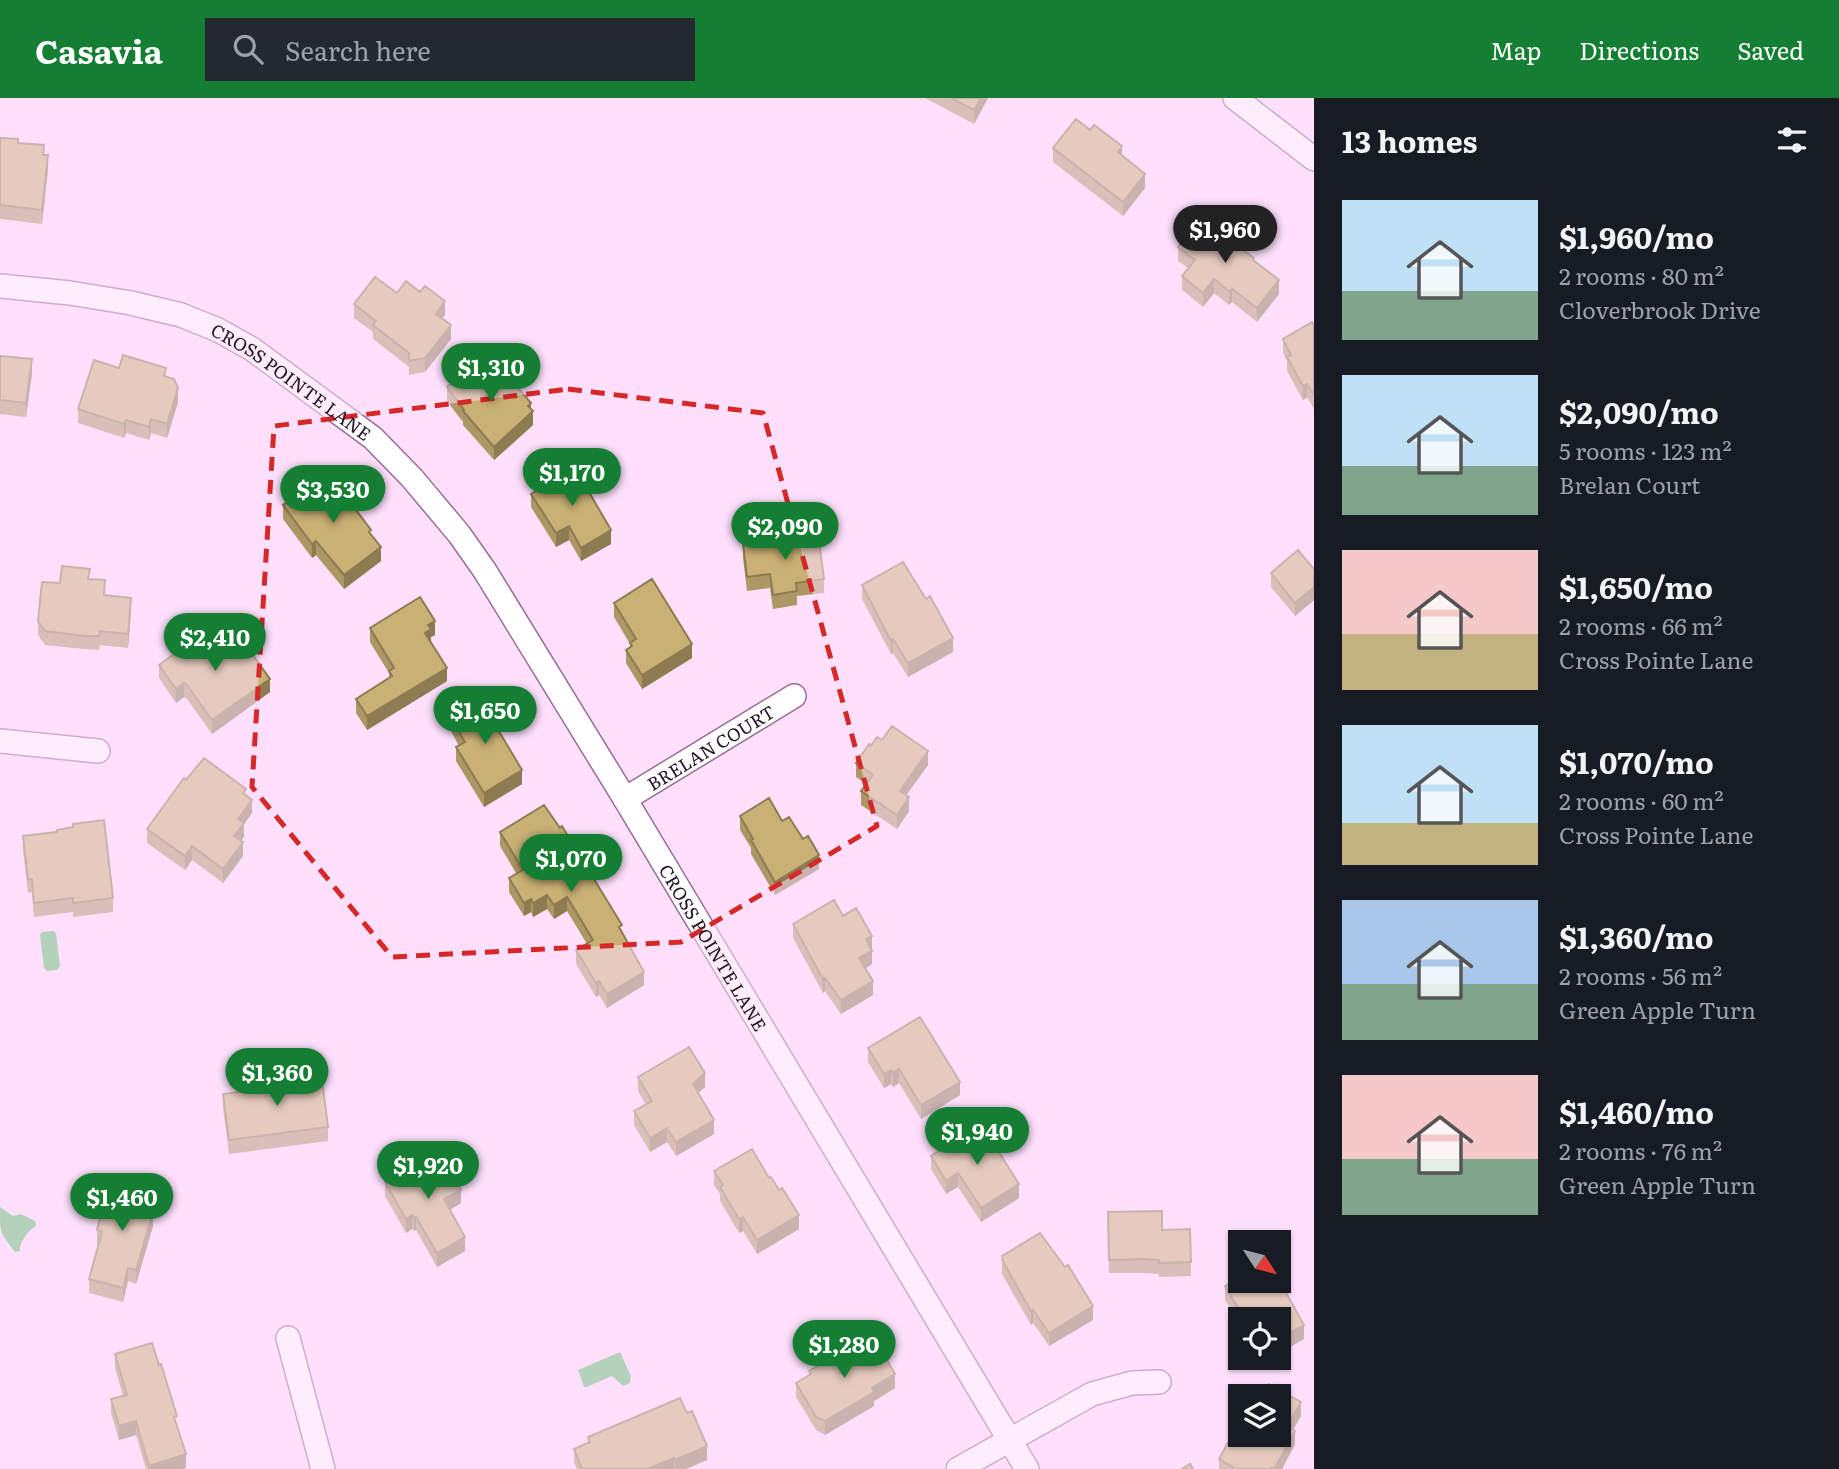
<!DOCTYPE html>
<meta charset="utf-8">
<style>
body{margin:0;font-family:Literata,serif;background:#242831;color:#f1f3f6;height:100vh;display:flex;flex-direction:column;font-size:26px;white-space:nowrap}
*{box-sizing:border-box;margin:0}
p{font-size:23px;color:#9ea1a6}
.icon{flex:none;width:38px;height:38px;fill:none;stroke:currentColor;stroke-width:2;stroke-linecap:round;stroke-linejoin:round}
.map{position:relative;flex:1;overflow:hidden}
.sheet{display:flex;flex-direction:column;background:#171b24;width:525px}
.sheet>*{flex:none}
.needle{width:46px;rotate:126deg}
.buttons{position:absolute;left:1228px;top:1132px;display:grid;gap:14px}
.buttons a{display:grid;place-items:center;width:63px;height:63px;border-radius:0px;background:#171b24;box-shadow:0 2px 5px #0004;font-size:35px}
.price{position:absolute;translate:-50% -60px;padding:0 16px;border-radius:24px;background:#147e33;color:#fff;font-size:23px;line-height:46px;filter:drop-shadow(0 2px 4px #0008)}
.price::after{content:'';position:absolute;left:50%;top:42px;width:21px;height:16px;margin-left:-10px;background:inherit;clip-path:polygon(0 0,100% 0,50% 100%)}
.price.selected{background:#222;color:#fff}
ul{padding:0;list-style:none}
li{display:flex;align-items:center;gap:21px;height:175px;padding:0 28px}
li span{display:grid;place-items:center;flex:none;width:196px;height:140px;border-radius:0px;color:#555}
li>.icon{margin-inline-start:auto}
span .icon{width:84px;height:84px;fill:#fffc;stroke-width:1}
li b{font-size:30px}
h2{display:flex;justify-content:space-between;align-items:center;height:84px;padding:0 28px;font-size:30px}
header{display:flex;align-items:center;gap:42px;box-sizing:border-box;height:98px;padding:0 35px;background:#147e33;color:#fff}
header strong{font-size:33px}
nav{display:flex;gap:38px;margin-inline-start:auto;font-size:24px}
.search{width:490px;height:63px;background:#242831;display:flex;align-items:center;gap:18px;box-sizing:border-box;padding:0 24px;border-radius:0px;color:#9ea1a6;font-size:26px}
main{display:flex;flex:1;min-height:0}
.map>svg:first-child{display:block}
</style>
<header>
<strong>Casavia</strong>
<div class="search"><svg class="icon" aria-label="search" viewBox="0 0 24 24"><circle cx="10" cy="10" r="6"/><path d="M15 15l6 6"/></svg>Search here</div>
<nav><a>Map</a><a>Directions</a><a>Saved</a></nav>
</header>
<main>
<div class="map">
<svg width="1314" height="1371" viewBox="0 0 1314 1371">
<rect width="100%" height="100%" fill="#fee0fc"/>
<!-- water -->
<path fill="#5cc16e" d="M53 833 56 835 60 868 57 872 47 873 44 870 40 837 42 834Z
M0 1109 13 1118 21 1116 35 1123 36 1128C29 1131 19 1145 20 1153L15 1154C0 1133 0 1139 0 1109Z
M620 1254 631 1278 630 1285 623 1288 612 1278 587 1289H584L578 1272Z"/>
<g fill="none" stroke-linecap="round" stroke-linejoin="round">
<!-- street casing -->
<g stroke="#996c98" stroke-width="26">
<g id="street">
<path d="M1235 0 1314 61"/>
<path id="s1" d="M0 188 70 195 131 205 181 217 218 232 252 251 373 340 412 380 459 436 485 473 625 701 1027 1371"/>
<path d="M0 643 98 653"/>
<path id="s2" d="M625 701 794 598"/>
<path d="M288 1240 323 1371"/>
<path d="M958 1371 1092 1296 1132 1285 1159 1284"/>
</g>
</g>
<!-- street -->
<use href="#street" stroke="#fff" stroke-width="23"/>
</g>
<!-- wall -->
<path fill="#ad9764" d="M925 0H988L974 26Z
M0 40 18 45 44 57 48 71 42 126 0 121Z
M1053 50 1122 58 1145 90 1123 118 1053 64Z
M1178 149 1254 163 1279 196 1257 224 1232 204 1229 207 1214 195 1203 209 1182 192V178L1188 170 1178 163Z
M397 195 445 217 442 220 451 241 425 274 409 277V269L373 241V234L354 220V206Z
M1314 227V311L1307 299 1303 302 1287 273V263L1283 255V241Z
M0 258 32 275 26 319 0 316Z
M119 270 166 278 178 304 167 340 151 335 149 342 126 335 124 340 78 325V311Z
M494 285 531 311 533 327 494 362 463 327V324L447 303V289Z
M531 396 611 446 581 463 569 442 556 449 531 409Z
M341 400 371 437 381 463 344 491 316 457 312 460 283 421V407Z
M743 446 824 481V495L797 498V507L773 511 770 490 747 493 743 460Z
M1314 471V502L1295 518 1271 489V475Z
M90 481 105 497 131 513 128 550 100 547 99 552 84 551 45 547 38 537V523L60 485Z
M862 487 953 554 908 579 893 555 891 556 862 501Z
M614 505 692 560 642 591 626 565V552L630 549V546L614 519Z
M370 530 435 537 431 539V544L447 583 367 632 356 615V601L389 581V575L370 544Z
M226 555 270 594 212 636 187 601 184 599 176 605 159 580V567Z
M451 620 501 636 522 686 484 709 456 663V649L459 648 451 633Z
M882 642 928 667 906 697 909 713 897 731 861 707V693L866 686 856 679V665L871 648Z
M186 682 246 697 252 715 244 726V739L241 743 243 758 223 785 192 762 185 772 147 745V731Z
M740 718 782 723 803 741 819 771 775 797 751 756V750L740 732Z
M500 734 622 835 644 887 607 910 599 897 596 899 576 866V852L587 846 567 813 554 821 547 811 533 819 531 814 524 818 509 794V780L516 775 500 748Z
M23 738 113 800V814L73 819V814L34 819 32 794 28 795 23 752Z
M843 818 872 851V866L865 871 873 897 841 916 825 893 823 895 793 840V826Z
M868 950 960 997 921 1021 899 985 893 989 891 986 884 990 868 964Z
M281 977 316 990 328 1029V1043L229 1056 223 1010V996L281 988Z
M638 979 705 989 698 995 714 1036 676 1058 667 1044 650 1054 634 1027V1013L646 1007 638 993Z
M931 1058 1019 1100 981 1124 958 1089 946 1096 931 1071Z
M714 1073 769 1080 779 1092 799 1131 757 1156 743 1133 739 1135 720 1103V1096L714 1087Z
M429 1076 461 1105 450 1112 465 1153 437 1169 416 1132 414 1133 412 1131 406 1135 385 1098V1084L390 1081V1078Z
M150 1103 148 1113 153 1128 136 1186 128 1183 123 1204 89 1195V1181L98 1147 97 1146V1132L108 1110Z
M1108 1114 1162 1132 1190 1131 1191 1178 1159 1179V1176L1143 1175H1109Z
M1002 1158 1093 1222 1049 1248 1033 1225 1031 1227 1002 1176Z
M1241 1179V1183H1279V1182L1304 1227V1241L1279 1255V1222H1241V1228L1225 1202V1188Z
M115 1256 177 1328 186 1370 182 1371H146L136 1337 119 1342 111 1315V1301L123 1298 115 1270Z
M828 1257 853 1258 895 1290 874 1303V1308L825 1337 816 1332 796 1299V1285L809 1277V1273L828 1262Z
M1301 1318 1293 1331 1295 1346 1282 1371H1219V1361Z
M588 1339 707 1362 686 1371H577L574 1364V1351L588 1345Z"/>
<!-- shaded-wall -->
<path fill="#8d7b51" d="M981 0H988L974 26V12Z
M1122 48V62L1118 54Z
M48 57V71L42 126V112Z
M1145 76V90L1123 118V104Z
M1214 181V195L1203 209V195Z
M1279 182V196L1257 224V210Z
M1232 191V204L1229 207V193Z
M445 203V217L436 230V216Z
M451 227V241L425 274V260Z
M32 261V275L26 319V305Z
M1307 286V299L1303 302V288Z
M178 290V304L167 340V326Z
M531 305V315L533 313V327L494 362V349Z
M151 321V335L149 342V329Z
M126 322V335L124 340V326Z
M569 428V442L556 449V435Z
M611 432V446L581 463V450Z
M316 443V457L312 460V446Z
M381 449V463L344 491V477Z
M1314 489V502L1295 518V505Z
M131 500V513L128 550V536Z
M435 523V537L431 539V544L425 535 428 527Z
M953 540V554L908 579V565Z
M893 541V555L891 556V543Z
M692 546V560L642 591V577Z
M447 570V583L367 632V618Z
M270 581V594L212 636V622Z
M184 585V599L176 605V591Z
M928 653V667L900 706V693Z
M522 672V686L484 709V695Z
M909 699V713L897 731V717Z
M252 702V715L244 726V739L234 752V738L238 721Z
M243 744V758L223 785V771Z
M192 748V762L185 772V758Z
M819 757V771L775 797V784Z
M547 797V811L533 819V805Z
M567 799V813L554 821V807Z
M531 801V814L524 818V805Z
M872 838V851L866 855V841Z
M872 853V866L859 874V860Z
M644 874V887L607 910V896Z
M825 880V893L823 895V881Z
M599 883V897L596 899V885Z
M873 883V897L841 916V902Z
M899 971V985L893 989V975Z
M891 972V986L884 990V976Z
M705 975V989L693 1000V986Z
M960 984V997L921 1021V1007Z
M714 1022V1036L676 1058V1044Z
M667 1030V1044L650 1054V1040Z
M958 1075V1089L946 1096V1083Z
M1019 1086V1100L981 1124V1110Z
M150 1089V1103L144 1125V1112Z
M461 1092V1105L444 1115V1101Z
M153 1114V1128L136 1186V1172Z
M412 1117V1131L406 1135V1121Z
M799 1117V1131L757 1156V1142Z
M416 1119V1132L414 1133V1120Z
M743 1119V1133L739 1135V1121Z
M465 1139V1153L437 1169V1155Z
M128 1170V1183L123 1204V1190Z
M1093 1208V1222L1049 1248V1235Z
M1033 1212V1225L1031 1227V1213Z
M1304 1227V1241L1279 1255V1241Z
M895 1276V1290L874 1303V1308L825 1337V1323L872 1290Z
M1301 1304V1318L1287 1342V1328Z
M136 1323V1337L119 1342V1328Z
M1295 1333V1346L1282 1371H1274Z
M707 1348V1362L686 1371H675V1362Z
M186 1356V1370L182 1371H149V1368Z
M674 1360V1371H648Z"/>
<!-- building -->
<path fill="#c9b074" stroke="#8d7b51" stroke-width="2" d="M951 0H981L974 12Z
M1076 21 1090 32 1094 27 1122 48 1118 54 1145 76 1123 104 1053 50Z
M0 40 18 41V45L44 47 43 57H48L42 112 0 107Z
M1200 121 1254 160 1253 162 1279 182 1257 210 1232 191 1229 193 1214 181 1203 195 1182 178 1195 162 1178 149Z
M375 179 397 195 406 183 420 194 425 188 445 203 436 216 451 227 425 260 409 263V255L373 227 376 223 354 206Z
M1312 224 1314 227V297L1307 286 1303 288 1287 259 1291 257 1283 241Z
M123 257 166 270 164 278 174 281 178 290 167 326 151 321 149 329 126 322 124 326 78 311 94 262 119 270Z
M0 258 32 261 26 305 0 302Z
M475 264 494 285 505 275 531 305 528 308 533 313 494 349 463 313 464 312 447 289Z
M575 370 611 432 581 450 569 428 556 435 531 396Z
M324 377 341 400 345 397 371 432 369 434 381 449 344 477 316 443 312 446 283 407Z
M818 436 824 481 796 485 797 493 773 497 770 476 747 479 743 446Z
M1298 452 1314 471V489L1295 505 1271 475Z
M903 464 926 501 930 498 953 540 908 565 893 541 891 543 862 487Z
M62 468 90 471 88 481 105 482 104 497 131 500 128 536 100 533 99 538H84L45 533 38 523 42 484 60 485Z
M652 481 692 546 642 577 626 552 632 548 630 545 636 541 614 505Z
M420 499 435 523 428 527 431 531 425 535 447 570 367 618 356 601 392 578 389 573 394 570 370 530Z
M209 531 226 555 243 543 270 581 212 622 187 587 184 585 176 591 159 567Z
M485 600 501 627 497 630 522 672 484 695 456 649 465 644 451 620Z
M892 628 928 653 900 693 909 699 897 717 861 693 873 677 856 665 869 646 871 648 877 639 882 642Z
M204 660 246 691 243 695 252 702 238 721 244 725 234 738 243 744 223 771 192 748 185 758 147 731 184 680 186 682Z
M769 700 782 723 789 719 803 741 808 738 819 757 775 784 751 742 753 741 740 718Z
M544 707 560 730 562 728 603 796 622 827 619 829 644 874 607 896 599 883 596 885 576 852 593 842 567 799 554 807 547 797 533 805 531 801 524 805 509 780 523 772 500 734Z
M104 722 113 800 73 805V800L34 805 32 781H28L23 738 57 734V732L73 729V726Z
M834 802 843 818 856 810 872 838 866 841 872 853 859 860 873 883 841 902 825 880 823 881 793 826Z
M920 919 960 984 921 1007 899 971 893 975 891 972 884 976 868 950Z
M689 949 705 975 693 986 714 1022 676 1044 667 1030 650 1040 634 1013 652 1003 638 979Z
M314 972 316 990 323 989 328 1029 229 1042 223 996 282 988 281 977Z
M985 1032 1019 1086 981 1110 958 1075 946 1083 931 1058 961 1038 965 1045Z
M752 1051 769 1080 771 1079 779 1092 782 1090 799 1117 757 1142 743 1119 739 1121 720 1089 723 1087 714 1073Z
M421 1060 429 1076 446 1066 461 1092 444 1101 465 1139 437 1155 416 1119 414 1120 412 1117 406 1121 385 1084 391 1081 390 1078Z
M116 1080 150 1089 144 1112 153 1114 136 1172 128 1170 123 1190 89 1181 102 1134 97 1132 103 1108 108 1110Z
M1162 1113V1132L1190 1131 1191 1164 1159 1165V1162L1143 1161 1109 1162 1108 1114Z
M1040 1135 1065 1169 1068 1167 1093 1208 1049 1235 1033 1212 1031 1213 1002 1162 1003 1161 1002 1158Z
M1241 1179V1183H1279V1182L1304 1227 1279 1241V1222H1245L1225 1188Z
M152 1245 159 1267 161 1266 177 1318 174 1319 186 1356 149 1368 136 1323 119 1328 111 1301 127 1297 115 1256Z
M877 1245 895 1276 872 1290 874 1294 825 1323 816 1319 796 1285 811 1276 809 1273 830 1261 828 1257 846 1246 853 1258Z
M1269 1286 1301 1304 1287 1328 1295 1333 1274 1371 1271 1370 1270 1371H1236L1219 1361 1241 1321V1337H1279V1298H1262Z
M680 1300 687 1315 692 1313 707 1348 675 1362 674 1360 648 1371H582L574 1351 590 1344 588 1339Z
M1190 1366 1193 1371H1182Z"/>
<!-- marked area -->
<path d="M0 0H1314V1371H0ZM568 291 763 315 877 728 681 844 392 859 252 689 274 328Z" fill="#fee0fc" fill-opacity=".55" fill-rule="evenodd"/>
<path fill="none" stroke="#d62828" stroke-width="5" stroke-dasharray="14 9" stroke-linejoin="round" d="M568 291 763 315 877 728 681 844 392 859 252 689 274 328Z"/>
<g text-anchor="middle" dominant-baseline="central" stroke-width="7" stroke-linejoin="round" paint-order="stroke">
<!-- street labels -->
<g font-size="18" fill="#261526" stroke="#fee0fc">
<text stroke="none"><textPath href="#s1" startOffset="313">CROSS POINTE LANE</textPath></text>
<text stroke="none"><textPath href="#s2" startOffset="100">BRELAN COURT</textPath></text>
<text stroke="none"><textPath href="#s1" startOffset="1027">CROSS POINTE LANE</textPath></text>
</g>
</g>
</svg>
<div class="buttons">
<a><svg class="needle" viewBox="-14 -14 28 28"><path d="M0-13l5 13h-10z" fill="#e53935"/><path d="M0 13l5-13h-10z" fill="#9ea1a6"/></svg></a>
<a><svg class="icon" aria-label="locate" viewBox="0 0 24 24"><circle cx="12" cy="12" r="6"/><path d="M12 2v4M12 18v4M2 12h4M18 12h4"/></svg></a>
<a><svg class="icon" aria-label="layers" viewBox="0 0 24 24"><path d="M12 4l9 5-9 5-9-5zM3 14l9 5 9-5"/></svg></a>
</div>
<b class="price selected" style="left:1225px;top:167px">$1,960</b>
<b class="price" style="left:491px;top:305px">$1,310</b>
<b class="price" style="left:572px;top:410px">$1,170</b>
<b class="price" style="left:333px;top:427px">$3,530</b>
<b class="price" style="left:785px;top:464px">$2,090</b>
<b class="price" style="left:215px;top:575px">$2,410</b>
<b class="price" style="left:485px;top:648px">$1,650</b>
<b class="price" style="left:571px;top:796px">$1,070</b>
<b class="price" style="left:277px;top:1010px">$1,360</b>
<b class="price" style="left:977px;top:1069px">$1,940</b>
<b class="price" style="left:428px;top:1103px">$1,920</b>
<b class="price" style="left:122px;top:1135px">$1,460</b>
<b class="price" style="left:844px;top:1282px">$1,280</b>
</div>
<section class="sheet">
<h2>13 homes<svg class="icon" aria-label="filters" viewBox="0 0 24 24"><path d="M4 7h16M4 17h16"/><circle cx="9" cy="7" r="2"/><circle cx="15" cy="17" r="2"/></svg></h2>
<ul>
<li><span style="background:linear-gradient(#bfe0f5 65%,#7fa58c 0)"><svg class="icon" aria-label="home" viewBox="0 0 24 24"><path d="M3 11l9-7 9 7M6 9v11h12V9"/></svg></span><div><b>$1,960/mo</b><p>2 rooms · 80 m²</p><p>Cloverbrook Drive</p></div></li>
<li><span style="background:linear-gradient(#bfe0f5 65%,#7fa58c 0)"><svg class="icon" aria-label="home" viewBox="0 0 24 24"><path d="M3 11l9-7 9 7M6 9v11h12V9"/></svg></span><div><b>$2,090/mo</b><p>5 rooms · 123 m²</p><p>Brelan Court</p></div></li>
<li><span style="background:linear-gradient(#f6c9c9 60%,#c2b280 0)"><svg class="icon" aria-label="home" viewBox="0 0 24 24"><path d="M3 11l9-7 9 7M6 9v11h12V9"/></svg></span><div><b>$1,650/mo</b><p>2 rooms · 66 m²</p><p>Cross Pointe Lane</p></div></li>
<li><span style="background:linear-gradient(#bfe0f5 70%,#c2b280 0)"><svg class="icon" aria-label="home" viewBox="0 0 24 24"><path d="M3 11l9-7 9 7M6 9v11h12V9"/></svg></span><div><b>$1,070/mo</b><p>2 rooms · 60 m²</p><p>Cross Pointe Lane</p></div></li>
<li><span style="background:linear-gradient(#a9c7e8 60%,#7fa58c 0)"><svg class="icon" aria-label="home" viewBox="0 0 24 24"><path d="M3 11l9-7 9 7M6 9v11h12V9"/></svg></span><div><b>$1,360/mo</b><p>2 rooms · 56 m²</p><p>Green Apple Turn</p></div></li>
<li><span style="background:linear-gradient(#f6c9c9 60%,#7fa58c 0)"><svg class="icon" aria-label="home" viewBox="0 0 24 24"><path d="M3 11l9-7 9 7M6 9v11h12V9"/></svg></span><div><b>$1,460/mo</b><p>2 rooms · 76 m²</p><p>Green Apple Turn</p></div></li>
</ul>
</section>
</main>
